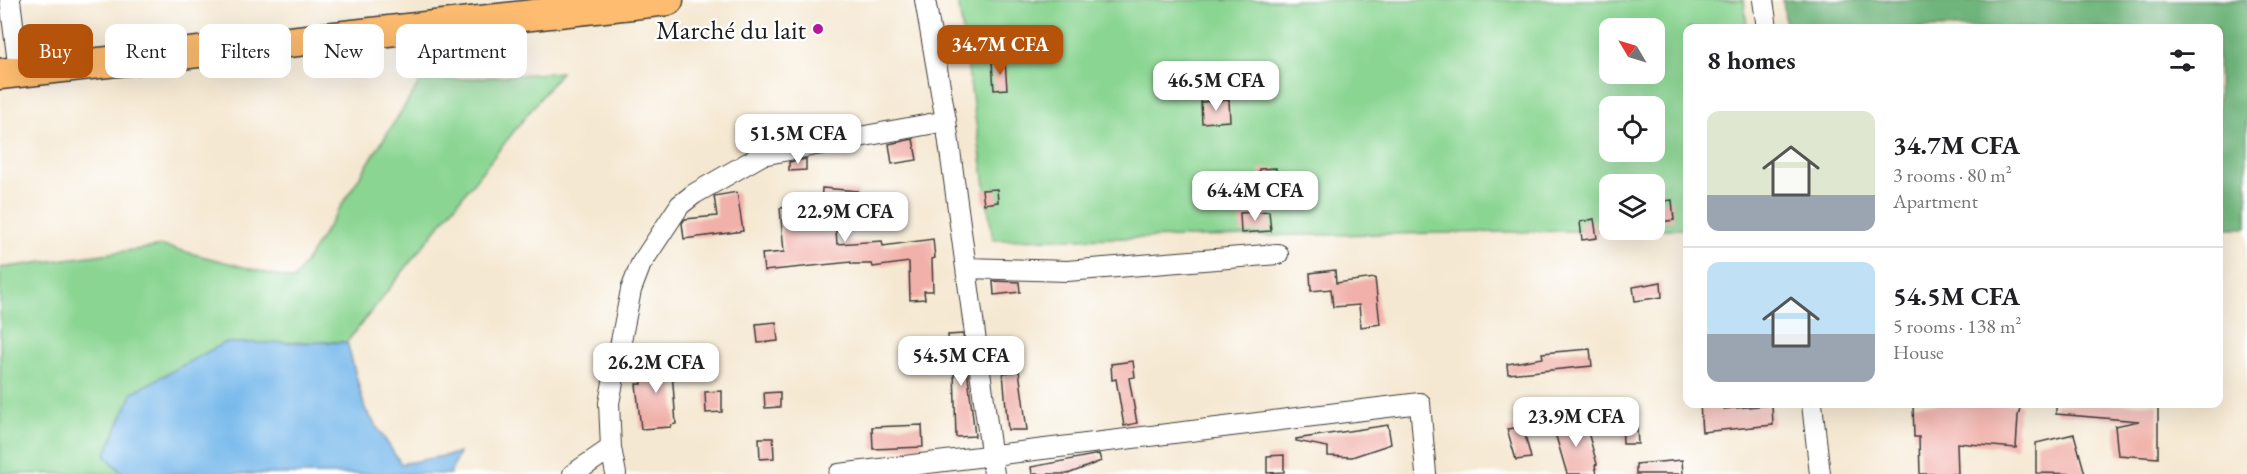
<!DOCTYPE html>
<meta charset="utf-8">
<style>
body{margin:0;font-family:"EB Garamond",serif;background:#f6f6f6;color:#202124;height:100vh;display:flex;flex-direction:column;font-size:22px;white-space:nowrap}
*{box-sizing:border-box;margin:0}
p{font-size:20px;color:#757577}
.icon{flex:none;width:33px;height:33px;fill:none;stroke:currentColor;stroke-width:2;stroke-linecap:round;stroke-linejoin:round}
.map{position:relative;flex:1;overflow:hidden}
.side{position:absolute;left:1683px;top:24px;width:540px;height:384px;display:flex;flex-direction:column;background:#fff;border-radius:12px;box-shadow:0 6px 24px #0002}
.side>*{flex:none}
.hud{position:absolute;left:18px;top:24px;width:570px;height:54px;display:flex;gap:12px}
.needle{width:39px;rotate:308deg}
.fabs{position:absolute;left:1599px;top:18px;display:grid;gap:12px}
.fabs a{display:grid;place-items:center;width:66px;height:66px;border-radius:12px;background:#fff;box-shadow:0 6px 24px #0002;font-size:30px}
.price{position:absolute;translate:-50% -51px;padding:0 14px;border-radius:12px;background:#fff;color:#222;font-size:20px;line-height:39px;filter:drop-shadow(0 2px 3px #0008)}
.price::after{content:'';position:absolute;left:50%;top:36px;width:18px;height:14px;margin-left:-9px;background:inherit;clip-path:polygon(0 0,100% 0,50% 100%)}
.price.current{background:#b45309;color:#fff}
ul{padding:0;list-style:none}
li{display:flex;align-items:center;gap:18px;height:150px;padding:0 24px}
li+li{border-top:2px solid #e0e0e0}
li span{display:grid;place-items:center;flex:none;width:168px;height:120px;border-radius:12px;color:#555}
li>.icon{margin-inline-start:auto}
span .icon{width:72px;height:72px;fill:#fffc;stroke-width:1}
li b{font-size:26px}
h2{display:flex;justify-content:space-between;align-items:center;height:72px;padding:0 24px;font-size:26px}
.pill{padding:0 21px;border-radius:12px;background:#fff;box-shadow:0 6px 24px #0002;font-size:21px;line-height:54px}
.pill.current{background:#b45309;color:#fff}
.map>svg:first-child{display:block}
</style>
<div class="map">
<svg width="2247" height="474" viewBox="0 0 2247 474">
<rect width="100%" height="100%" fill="#fff"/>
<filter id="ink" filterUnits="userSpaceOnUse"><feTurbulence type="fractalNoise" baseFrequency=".0167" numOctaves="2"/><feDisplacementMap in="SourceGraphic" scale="12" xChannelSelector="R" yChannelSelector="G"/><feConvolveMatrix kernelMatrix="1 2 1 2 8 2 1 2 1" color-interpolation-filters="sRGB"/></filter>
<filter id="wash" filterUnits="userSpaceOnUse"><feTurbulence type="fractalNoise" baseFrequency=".008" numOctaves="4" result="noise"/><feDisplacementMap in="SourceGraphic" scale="24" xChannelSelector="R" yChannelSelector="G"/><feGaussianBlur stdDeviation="1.35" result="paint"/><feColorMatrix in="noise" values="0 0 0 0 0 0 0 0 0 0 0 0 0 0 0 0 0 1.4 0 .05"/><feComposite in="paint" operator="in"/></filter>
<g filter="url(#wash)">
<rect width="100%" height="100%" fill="#f5e8d2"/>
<!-- green -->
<path fill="#8ad592" stroke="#537857" stroke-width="1.5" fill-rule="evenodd" d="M958 0H1744L1747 28H1688L1687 229H1655L1654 184H1610V230H1641L993 240ZM1610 28H1654V74H1610ZM1610 106H1654V152H1610Z
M561 72 347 342 224 343 105 455 123 474H0V268L163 246 294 280 420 82Z"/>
<!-- forest -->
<path fill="#6fb67c" stroke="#46694c" stroke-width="1.5" d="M1783 0H2247V228H2219L2218 28H1786Z"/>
<!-- water -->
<path fill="#76b8eb" stroke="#496a84" stroke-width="1.5" d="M347 342 365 409 401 464 459 453 450 474H123L105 455 133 392 224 343Z"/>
<g id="blocks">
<!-- building -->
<path fill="#f1b1aa" d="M1005 61 1007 89 994 90 992 62Z
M1229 100 1230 121 1202 123 1201 102Z
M913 139 917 160 892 164 889 144Z
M806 159V170L789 171V162Z
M1276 168 1277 186 1261 188 1259 169Z
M822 188 858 191V217H835L837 244 882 241 883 246 933 239 935 258 932 259 933 291H924L925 299 910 300 909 262 873 267 872 264H851V262L764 271 762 254 784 252 780 208 821 204Z
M997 189 998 202 984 204 982 190Z
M737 192 743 231 684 239 682 223 685 219 717 216 714 196Z
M1672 200 1674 220 1654 223V202Z
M1269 211 1271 231 1241 233 1240 213Z
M1594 219 1597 238 1582 240 1580 222Z
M1335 270 1336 283 1375 278 1380 324 1361 327 1359 305 1333 307 1331 289 1311 291 1310 273Z
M993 281 1019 282 1020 292 994 295Z
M1661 282 1662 297 1635 301 1633 287Z
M776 322 778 341 758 343 756 324Z
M963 334 975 436 956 437 954 370H949L948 335Z
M1590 349 1592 366 1508 374 1507 364 1543 358 1542 353Z
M666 356 668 371H672L676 424 671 425V427L641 429 636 384H642L639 360Z
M1133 361 1135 377 1129 378 1137 423 1124 426 1116 379 1112 380 1111 364Z
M1019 371 1027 430H1008L1003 373Z
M722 391V412L706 413 705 392Z
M780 392V407L765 408 764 393Z
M1700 404H1723L1724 409 1772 405 1773 425 1702 432Z
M1913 404H2021L2018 416 2016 448 1957 443 1958 474H1920L1919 437H1914Z
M2056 404H2158V458L2118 455 2115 426 2139 421 2056 414Z
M1622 414H1636L1638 444H1623Z
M1584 418 1597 464 1595 465 1597 474H1567L1553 426Z
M922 425 923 447 873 449 872 427Z
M1388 425 1391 444 1352 457 1328 456V447L1296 441V439Z
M1523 427 1531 458 1516 460 1507 429Z
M2074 434 2085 474 2036 473V443Z
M759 438H773L774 458 760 459Z
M1099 454 1101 461 1068 474H1032L1031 467Z
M1284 455V472L1267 473V456Z
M1682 460 1683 474H1636V464Z"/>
</g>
</g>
<g filter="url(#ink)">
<use href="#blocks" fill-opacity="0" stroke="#3d3b37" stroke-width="1.5"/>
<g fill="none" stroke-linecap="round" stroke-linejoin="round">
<!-- minor casing -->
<g stroke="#3d3b37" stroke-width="22">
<path id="minor" d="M10 0 19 71
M925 0 946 121 994 474
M1763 0 1767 28
M967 268 1067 271 1278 254
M1812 404 1820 474
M573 474 611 448
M616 474 611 448 609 403 631 290 641 264 680 205 694 194 762 155 946 121
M839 474 1420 403 1426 474"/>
</g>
<!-- highway casing -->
<g stroke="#3d3b37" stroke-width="33">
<path id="highway" d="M0 74 668 0"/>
</g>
<!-- minor -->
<use href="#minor" stroke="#fff" stroke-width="20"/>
<!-- highway -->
<use href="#highway" stroke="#fdbc70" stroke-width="30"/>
</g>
</g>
<!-- markers -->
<circle fill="#b5179e" stroke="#fff" stroke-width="2" cx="818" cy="29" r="6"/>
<g text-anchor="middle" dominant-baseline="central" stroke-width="4.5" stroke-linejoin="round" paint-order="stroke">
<!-- poi labels -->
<g font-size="27" fill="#1c1c1c" stroke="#fff" text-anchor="end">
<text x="806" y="29">Marché du lait</text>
</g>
</g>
</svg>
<div class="fabs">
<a><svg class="needle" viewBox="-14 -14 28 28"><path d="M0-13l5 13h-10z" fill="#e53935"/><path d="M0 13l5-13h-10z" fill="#757577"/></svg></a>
<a><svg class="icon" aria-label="locate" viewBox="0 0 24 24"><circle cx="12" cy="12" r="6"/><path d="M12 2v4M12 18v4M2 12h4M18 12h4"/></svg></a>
<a><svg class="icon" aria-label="layers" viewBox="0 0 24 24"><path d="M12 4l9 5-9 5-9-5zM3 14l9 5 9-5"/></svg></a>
</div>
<b class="price current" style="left:1000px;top:76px">34.7M CFA</b>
<b class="price" style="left:1216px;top:112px">46.5M CFA</b>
<b class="price" style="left:798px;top:165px">51.5M CFA</b>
<b class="price" style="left:1255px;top:222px">64.4M CFA</b>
<b class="price" style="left:845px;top:243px">22.9M CFA</b>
<b class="price" style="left:961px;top:387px">54.5M CFA</b>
<b class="price" style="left:656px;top:394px">26.2M CFA</b>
<b class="price" style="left:1576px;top:448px">23.9M CFA</b>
<div class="hud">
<a class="pill current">Buy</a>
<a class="pill">Rent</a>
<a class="pill">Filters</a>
<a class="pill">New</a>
<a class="pill">Apartment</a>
</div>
<section class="side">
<h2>8 homes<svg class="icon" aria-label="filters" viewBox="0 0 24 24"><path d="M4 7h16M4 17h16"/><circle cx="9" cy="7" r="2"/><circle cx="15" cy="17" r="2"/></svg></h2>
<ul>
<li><span style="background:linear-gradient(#dfe7d0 70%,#9aa5b1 0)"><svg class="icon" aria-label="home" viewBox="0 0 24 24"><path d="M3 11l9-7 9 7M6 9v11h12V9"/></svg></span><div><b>34.7M CFA</b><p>3 rooms · 80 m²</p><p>Apartment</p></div></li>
<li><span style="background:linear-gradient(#bfe0f5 60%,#9aa5b1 0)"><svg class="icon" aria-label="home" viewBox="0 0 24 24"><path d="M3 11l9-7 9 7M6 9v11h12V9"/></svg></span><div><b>54.5M CFA</b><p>5 rooms · 138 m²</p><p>House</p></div></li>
</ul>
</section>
</div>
